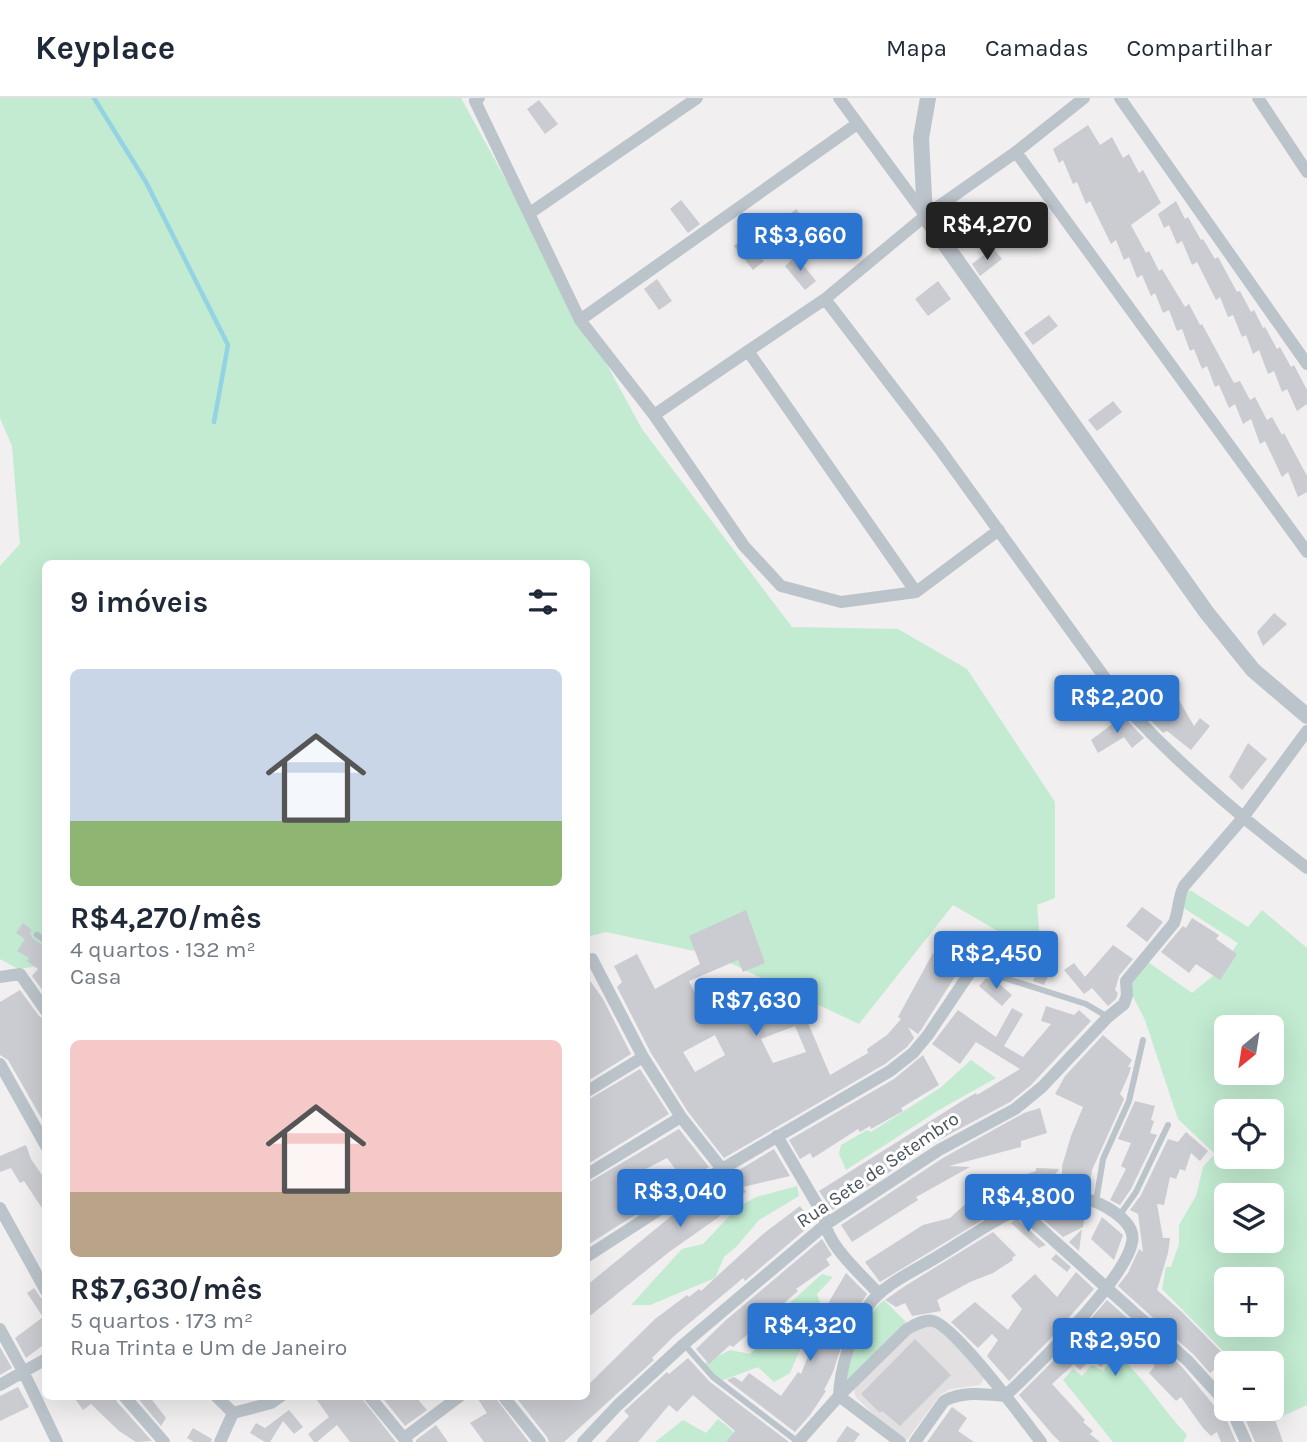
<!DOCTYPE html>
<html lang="pt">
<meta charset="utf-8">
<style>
body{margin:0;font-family:Karla,sans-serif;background:#f2f2f3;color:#1f2937;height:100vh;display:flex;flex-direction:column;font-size:26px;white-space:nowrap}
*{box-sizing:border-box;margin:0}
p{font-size:23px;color:#747a83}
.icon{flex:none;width:38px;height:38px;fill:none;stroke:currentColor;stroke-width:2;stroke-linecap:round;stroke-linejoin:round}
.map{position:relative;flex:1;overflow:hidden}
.sheet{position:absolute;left:42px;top:462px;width:548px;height:840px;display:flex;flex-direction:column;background:#fff;border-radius:10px;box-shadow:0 7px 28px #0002}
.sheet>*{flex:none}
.needle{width:46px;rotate:210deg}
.controls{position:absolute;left:1214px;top:917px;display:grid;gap:14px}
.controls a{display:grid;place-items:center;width:70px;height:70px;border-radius:10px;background:#fff;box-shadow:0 7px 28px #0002;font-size:35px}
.price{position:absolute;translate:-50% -60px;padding:0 16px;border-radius:7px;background:#2b75d0;color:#fff;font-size:23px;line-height:46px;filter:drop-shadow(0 2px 4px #0008)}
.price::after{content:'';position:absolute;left:50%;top:42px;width:21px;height:16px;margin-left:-10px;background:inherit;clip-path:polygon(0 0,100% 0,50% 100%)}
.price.selected{background:#222;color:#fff}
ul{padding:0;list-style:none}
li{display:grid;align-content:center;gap:14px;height:371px;padding:0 28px}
li span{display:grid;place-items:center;height:217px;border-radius:10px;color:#555}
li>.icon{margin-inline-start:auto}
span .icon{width:126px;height:126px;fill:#fffc;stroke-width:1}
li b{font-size:30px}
h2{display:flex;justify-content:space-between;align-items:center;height:84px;padding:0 28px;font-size:30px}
header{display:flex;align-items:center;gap:42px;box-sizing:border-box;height:98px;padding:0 35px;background:#fff;border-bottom:2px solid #e0e1e3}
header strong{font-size:33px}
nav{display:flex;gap:38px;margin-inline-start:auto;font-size:24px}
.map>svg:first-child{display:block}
</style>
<header>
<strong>Keyplace</strong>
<nav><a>Mapa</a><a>Camadas</a><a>Compartilhar</a></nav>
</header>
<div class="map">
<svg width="1307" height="1344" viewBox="0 0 1307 1344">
<rect width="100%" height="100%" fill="#f1efef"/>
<!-- education -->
<path fill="#e2e0e0" d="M932 1227 941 1231 985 1278 980 1287 950 1291 940 1297 906 1343 883 1326 856 1299 854 1294 855 1288 910 1233Z"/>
<!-- green -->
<path fill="#c2ebd1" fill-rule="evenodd" d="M0 0H461L642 331 792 529 898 531 967 571 1055 704V800L1037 807 1041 858 953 807 859 926 713 857 606 834 586 839V466H46L45 867 18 871 0 861V468L20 446 12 348 0 320Z
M1190 792 1248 829 1262 812 1307 850V1307L1285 1317 1274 1325 1269 1311H1272V1265H1235L1162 1191 1166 1169H1171L1179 1146V1127L1196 1098 1203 1069 1215 1056 1178 1021 1145 922 1126 885 1145 862 1192 895 1220 872 1238 845 1179 807ZM1227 929H1272V975H1227ZM1227 1013H1272V1059H1227ZM1227 1097H1272V1143H1227ZM1227 1181H1272V1227H1227Z
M971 962 996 980 939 1012 846 1072 839 1056 841 1047 867 1032 871 1034 940 990Z
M797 1088 799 1098 759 1122 737 1148 724 1159 715 1180 650 1207H631L682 1151 703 1146 737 1110 756 1099Z
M822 1176 833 1179 817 1196 820 1205 790 1275 774 1284 758 1269 718 1284 701 1267 730 1252 750 1256 763 1243 758 1225 781 1213Z
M884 1202 906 1224 845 1286C852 1255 859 1223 884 1202Z
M1116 1255C1144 1279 1161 1310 1187 1337L1183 1344H1113L1063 1282 1073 1271 1082 1278 1092 1267 1103 1273Z
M718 1321 734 1334 727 1344H655L683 1322 706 1335Z"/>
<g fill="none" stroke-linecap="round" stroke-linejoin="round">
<!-- stream -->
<path stroke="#94d3e3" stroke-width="4.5" d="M94 0 146 84 228 247 214 324"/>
</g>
<!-- building -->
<path fill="#caccd1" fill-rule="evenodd" d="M539 2 558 26 545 36 527 11Z
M1088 27 1100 47 1112 39 1123 60 1129 56 1139 75 1143 72 1161 105 1131 127 1146 155 1149 153 1159 173 1162 171 1185 209 1189 206 1200 227 1202 226 1234 285 1240 283 1250 302 1255 299 1267 322 1272 319 1282 337 1284 335 1307 378V394L1298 399 1288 374 1282 379 1265 343 1260 346 1251 321 1243 326 1235 306 1229 310 1219 287 1215 289 1207 268 1202 271 1194 251 1190 253 1182 231 1177 233 1169 212 1163 215 1155 195 1151 198 1142 177 1137 180 1129 159 1124 162 1116 142 1111 146 1090 103 1086 106 1077 84 1073 86 1063 62 1059 65 1053 51Z
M681 102 700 126 688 135 670 111Z
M1176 103 1185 121 1188 119 1201 142 1203 141 1215 161 1218 159 1237 194 1240 193 1251 214 1254 212 1263 230 1265 229 1277 251 1280 249 1291 269 1294 267 1307 292V306L1297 313 1287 291 1282 294 1274 273 1268 276 1259 252 1253 256 1246 237 1242 239 1233 217 1228 219 1220 199 1216 202 1197 164 1192 167 1182 143 1177 146 1169 127 1164 130 1158 116Z
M796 111 816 136 805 145 785 120Z
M745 139 764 163 753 172 734 148Z
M993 150 1002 161 980 178 972 166Z
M796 158 816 183 805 192 785 168Z
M657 181 672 203 659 212 644 191Z
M938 183 951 201 928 218 915 201Z
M1049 217 1058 228 1033 247 1024 235Z
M1113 303 1122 314 1097 333 1088 322Z
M1274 515 1287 526 1263 548 1257 534Z
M1176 597 1194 628 1200 620 1210 628 1191 652 1167 633 1163 635 1144 615Z
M1123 618 1144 640 1132 650 1124 639 1098 655 1091 642Z
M1248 645 1267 661 1242 692 1229 679Z
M1142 809 1163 824 1147 844 1126 828Z
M746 812 765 865 743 874 738 862 689 883 702 911 738 890 746 905 780 891 786 905 798 901 830 977 868 955 867 951 887 937 901 921 898 919 933 855 941 858 952 833 968 841 960 851 965 856 961 869 921 932 918 936 908 929 914 940 907 949 885 966 724 1060 688 1014 651 955 617 889 622 884 614 868 637 856 655 891 700 866 689 838ZM795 928 806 954 773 965 761 941ZM715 937 725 957 695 974 683 954Z
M1192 820 1219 837 1216 841 1237 856 1220 882 1196 866 1189 875 1161 854 1183 828 1186 830Z
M23 825 32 832 30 835 33 841 46 849V897L32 878 38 871 27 863 29 860 17 853 25 841 16 835Z
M1010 846 1019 854 1006 870 995 865Z
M1113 847 1133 861 1119 878 1115 892 1118 895 1116 901 1108 908 1092 890 1084 896 1064 872 1074 865 1085 879Z
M1045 856 1056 862 1044 887 1033 883Z
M586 877 603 901 631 956 586 984Z
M986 880 997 884 1012 897 1002 908 979 888Z
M20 892 39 918 46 922V1028L8 962 0 957V904Z
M1046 908 1074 917 1079 912 1091 923 1031 987 1010 1004 935 1044 832 1112 819 1093 967 1000 976 995 977 997 1020 971 976 944 960 966 932 946 958 912 996 939 1012 910 1023 916 1004 948 1023 959 1051 926 1041 923Z
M1103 937 1132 962 1128 969H1131L1129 976 1120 996 1124 1001 1092 1072 1089 1091 1062 1076V1068L1071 1038 1083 1009 1055 996 1065 978Z
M923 957 939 987 901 1010 903 1013 871 1031 870 1028 860 1034 858 1031 813 1060 810 1055 800 1061 789 1042 894 981Z
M640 971 669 1016 586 1067V1003Z
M1135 1003 1155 1008 1151 1022 1154 1023 1150 1035 1157 1037 1131 1091 1120 1107 1110 1102 1126 1071 1121 1068 1131 1045 1118 1041Z
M1040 1010 1047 1035 1021 1043V1049L949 1068 970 1069 916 1099 918 1102 852 1144 841 1127 943 1060 1024 1015Z
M679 1031 709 1069 685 1084 667 1060 638 1075 657 1103 586 1148V1086Z
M1186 1034 1208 1053 1200 1063 1191 1055 1185 1073 1180 1071 1176 1081 1170 1079 1164 1107 1157 1106 1163 1140H1170L1168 1155 1157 1192 1182 1214 1228 1261 1210 1275 1194 1257 1118 1188 1128 1175 1139 1151 1143 1154 1138 1116 1130 1112 1141 1097 1168 1041 1178 1044Z
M26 1047 31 1061 46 1083V1116L24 1083 20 1085 11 1070 0 1074V1058Z
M774 1051 790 1078 743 1089 746 1094 730 1103 733 1107 716 1121 669 1154 586 1221V1188L669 1120 697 1100 696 1098Z
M1036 1070 1059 1071 1055 1077 1068 1089 1041 1093 1007 1107 880 1184 865 1164 923 1127 950 1120 972 1100 969 1096 1036 1073Z
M1061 1107 1086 1110 1083 1129 1063 1139 1035 1114Z
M800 1108 813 1125 745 1183 743 1180 674 1238 652 1260 654 1262 564 1344H549L547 1339 515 1298H586V1289L655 1221 687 1197 689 1199 699 1191 701 1193 763 1136Z
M1102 1119 1123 1137 1114 1162 1091 1141Z
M1017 1121 1046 1147 1039 1150 1011 1125Z
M1082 1131 1079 1153 1069 1144Z
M993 1134 1016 1157 1012 1160 1013 1162 993 1175 970 1184 937 1202 941 1213 912 1218 905 1205 896 1209 885 1202 905 1188Z
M822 1141 832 1157 826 1161 830 1167 796 1191 798 1193 733 1249 730 1247 709 1266 696 1251 726 1222Z
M1056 1156 1071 1169 1067 1174 1051 1161Z
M1076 1174 1094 1191 1050 1241 1009 1283 987 1258 998 1242 992 1236 978 1250 951 1224 975 1204 1008 1232 1022 1211 1011 1198 1035 1176 1057 1199Z
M846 1175 867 1196 849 1225 833 1274 824 1292 826 1293 810 1317 795 1334 727 1282 734 1279 742 1284 749 1275 781 1298 798 1274 801 1276 830 1202Z
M34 1190 41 1200 46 1202V1245L26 1260 15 1240 43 1219 27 1195Z
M1107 1202 1182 1269 1217 1311 1223 1313 1236 1344H1221L1217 1334 1211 1338 1203 1330 1181 1299 1176 1303 1149 1275 1155 1268 1124 1240 1101 1269 1091 1261 1080 1272 1074 1266 1052 1286 1085 1322 1083 1324 1093 1333 1090 1336 1100 1344H1060L1052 1336 1019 1297 1063 1253Z
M915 1241 951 1277 900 1328 882 1313 880 1315 861 1296Z
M0 1249 12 1270 0 1277Z
M688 1260 710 1284 789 1344H726L735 1333 693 1297 677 1314 669 1307 638 1344H605L629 1318 624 1313 667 1274 669 1276Z
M18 1289 29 1309 0 1323V1298Z
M73 1298H115L117 1304 152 1343 136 1344 119 1333 91 1306 83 1312Z
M136 1298H149L166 1320 161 1328Z
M314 1298H360L396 1344H350L337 1327 317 1344H314L308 1336 329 1319Z
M381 1298H415L427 1312 405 1328Z
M476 1298H494L529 1344H484L470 1325 487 1315Z
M952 1309 967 1320 958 1333 974 1344H927Z
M1241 1311H1271L1283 1344H1255Z
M289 1312 303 1329 294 1336 283 1323 270 1344H265L250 1335 256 1325 265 1330Z
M436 1327 448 1344H416V1342Z
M847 1328 860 1336 854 1344H836Z
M193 1330 212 1341 211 1344H194L187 1340Z"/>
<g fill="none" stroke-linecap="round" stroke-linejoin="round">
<!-- service -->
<path stroke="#bcc4cb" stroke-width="6" d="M37 837 46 843
M973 870 1086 906 1108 919
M1096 1104 1103 1061 1129 1003 1143 942
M1119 1118 1136 1094 1168 1027
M684 1246 713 1279 798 1344"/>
<!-- minor -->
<path stroke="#bcc4cb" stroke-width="12" d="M479 0 475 3 580 222 654 317 744 448 781 488 841 504 916 494 999 432
M839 0 925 117
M1084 0 1016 54 1307 454
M1120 0 1307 266
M1258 0 1307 74
M530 115 697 0
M825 201 939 350 1126 609C1181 669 1243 721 1307 770
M580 222 857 26
M654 317 748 253
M916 494 748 253 825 201 925 118 1016 54
M592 861 643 959 681 1019 722 1071
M0 879 20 876 46 913
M0 966 46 1048
M586 994 643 959
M777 1038 825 1120C824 1145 863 1178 879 1196
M586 1077 681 1019
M0 1110 46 1193
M1020 1112 1188 1263 1227 1306
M586 1159 722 1071 890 973 913 955 928 937 973 870
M0 1231 24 1275 57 1344
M0 1287 46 1261
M124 1298 164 1344
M216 1298 233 1315
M369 1298 407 1344
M503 1298 540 1344
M839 1298C840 1271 852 1231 868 1208 884 1186 914 1173 937 1159 974 1137 1015 1105 1060 1098 1078 1096 1100 1104 1114 1114 1124 1121 1135 1131 1132 1144 1126 1181 1034 1271 1005 1298 984 1296 963 1293 944 1303L915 1344
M839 1298 907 1231C915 1227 924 1221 933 1223 955 1228 1024 1322 1041 1344
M1231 1311 1246 1344
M233 1315 271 1305 281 1298
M404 1340 460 1298
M220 1344 233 1315
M583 1344 618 1307 684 1246 825 1127 939 1052 1015 1011 1042 989 1108 919 1124 906 1127 897 1126 883 1174 825C1179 813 1178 799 1184 788L1242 721 1307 633
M798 1344 839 1298 900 1344"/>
<!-- tertiary -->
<path stroke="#bcc4cb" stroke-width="16" d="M928 0 921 40 925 118 1207 515 1253 572 1307 618"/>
</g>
<g text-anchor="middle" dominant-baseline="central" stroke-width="6" stroke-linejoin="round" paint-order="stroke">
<!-- street labels -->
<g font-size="19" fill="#49535b" stroke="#fff">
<text transform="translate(878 1072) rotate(-34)">Rua Sete de Setembro</text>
</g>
</g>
</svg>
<div class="controls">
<a><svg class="needle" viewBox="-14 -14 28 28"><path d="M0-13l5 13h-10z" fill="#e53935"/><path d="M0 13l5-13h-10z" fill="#747a83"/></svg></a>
<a><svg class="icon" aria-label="locate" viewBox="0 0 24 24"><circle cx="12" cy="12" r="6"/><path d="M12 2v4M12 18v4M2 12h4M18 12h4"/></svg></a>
<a><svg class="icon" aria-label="layers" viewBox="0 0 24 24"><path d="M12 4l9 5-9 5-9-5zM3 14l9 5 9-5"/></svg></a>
<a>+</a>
<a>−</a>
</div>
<b class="price selected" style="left:987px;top:164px">R$4,270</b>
<b class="price" style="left:800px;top:175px">R$3,660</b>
<b class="price" style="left:1117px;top:637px">R$2,200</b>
<b class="price" style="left:996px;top:893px">R$2,450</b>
<b class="price" style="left:756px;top:940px">R$7,630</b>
<b class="price" style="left:680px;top:1131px">R$3,040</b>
<b class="price" style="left:1028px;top:1136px">R$4,800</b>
<b class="price" style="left:810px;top:1265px">R$4,320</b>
<b class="price" style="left:1115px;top:1280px">R$2,950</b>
<section class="sheet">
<h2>9 imóveis<svg class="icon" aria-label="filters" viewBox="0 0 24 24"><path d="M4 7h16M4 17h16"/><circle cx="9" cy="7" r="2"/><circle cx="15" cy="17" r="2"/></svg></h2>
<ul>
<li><span style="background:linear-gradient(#c9d6e8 70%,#8fb573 0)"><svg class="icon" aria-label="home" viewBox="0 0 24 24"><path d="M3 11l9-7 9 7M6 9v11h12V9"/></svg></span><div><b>R$4,270/mês</b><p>4 quartos · 132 m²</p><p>Casa</p></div></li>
<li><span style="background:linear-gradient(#f6c9c9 70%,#b9a48a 0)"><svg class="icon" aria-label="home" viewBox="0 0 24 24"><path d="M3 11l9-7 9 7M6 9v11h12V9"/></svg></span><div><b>R$7,630/mês</b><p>5 quartos · 173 m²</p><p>Rua Trinta e Um de Janeiro</p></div></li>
</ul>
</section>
</div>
